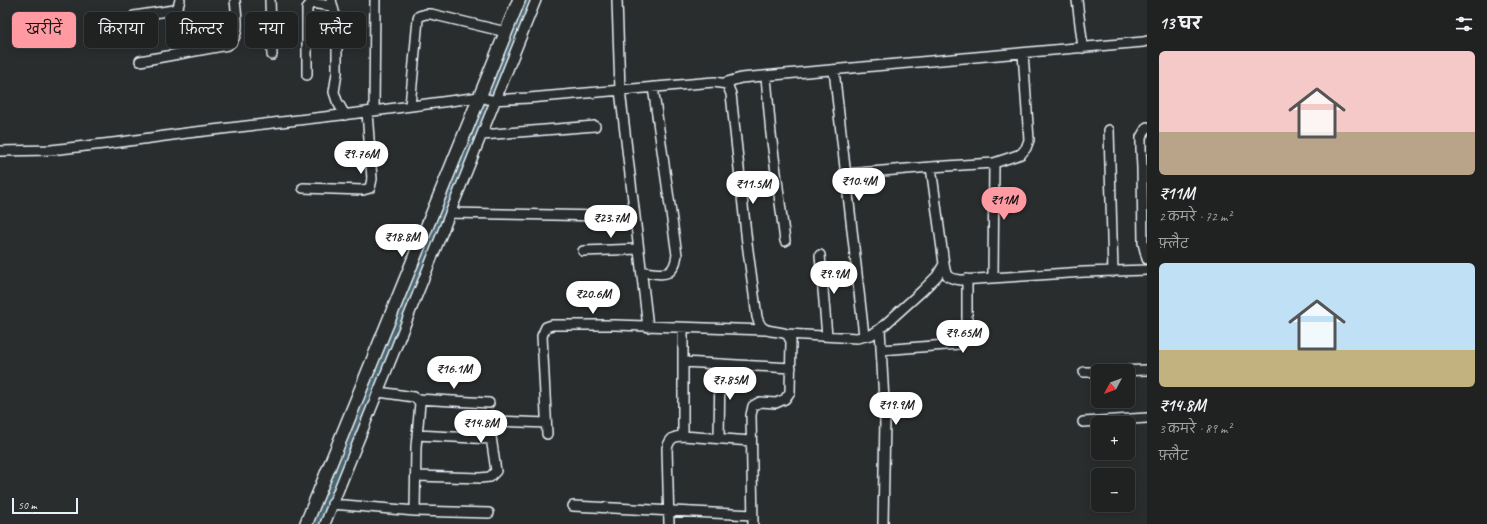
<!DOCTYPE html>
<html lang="hi">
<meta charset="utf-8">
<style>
body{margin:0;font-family:Caveat,"Playpen Sans Deva",sans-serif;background:#282a2a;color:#f1f3f6;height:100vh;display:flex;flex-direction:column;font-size:15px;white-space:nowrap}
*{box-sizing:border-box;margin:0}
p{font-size:13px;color:#a2a4a5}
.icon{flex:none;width:22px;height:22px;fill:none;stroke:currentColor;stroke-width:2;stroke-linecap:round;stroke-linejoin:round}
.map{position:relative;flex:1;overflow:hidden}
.sheet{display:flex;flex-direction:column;background:#202222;width:340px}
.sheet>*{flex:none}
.hud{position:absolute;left:12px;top:12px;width:380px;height:36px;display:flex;gap:8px}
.needle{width:26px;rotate:229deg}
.buttons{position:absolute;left:1091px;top:364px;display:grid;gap:8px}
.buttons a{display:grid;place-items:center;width:44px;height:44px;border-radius:6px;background:#202222;box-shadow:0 2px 10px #0003,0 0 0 1px #3d3f40;font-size:20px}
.scale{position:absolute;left:12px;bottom:10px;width:66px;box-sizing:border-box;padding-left:4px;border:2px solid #e8f1f8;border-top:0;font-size:11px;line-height:14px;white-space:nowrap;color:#e8f1f8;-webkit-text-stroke:3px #2a2d2e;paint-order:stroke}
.price{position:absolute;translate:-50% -34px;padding:0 9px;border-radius:14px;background:#fff;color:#222;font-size:13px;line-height:26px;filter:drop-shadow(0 1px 2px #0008)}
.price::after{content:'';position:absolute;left:50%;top:24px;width:12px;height:9px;margin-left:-6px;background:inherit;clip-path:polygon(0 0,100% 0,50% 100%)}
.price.active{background:#ff9aa2;color:#111}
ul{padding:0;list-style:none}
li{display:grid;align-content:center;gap:8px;height:212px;padding:0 12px}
li span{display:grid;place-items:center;height:124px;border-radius:6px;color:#555}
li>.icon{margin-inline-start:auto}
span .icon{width:72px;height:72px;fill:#fffc;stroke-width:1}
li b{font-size:17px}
h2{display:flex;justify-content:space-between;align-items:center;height:48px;padding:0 12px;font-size:17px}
.chip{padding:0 14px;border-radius:6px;background:#202222;box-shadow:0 2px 10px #0003,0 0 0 1px #3d3f40;font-size:14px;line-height:36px}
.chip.active{background:#ff9aa2;color:#111}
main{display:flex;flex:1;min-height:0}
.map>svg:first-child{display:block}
</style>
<main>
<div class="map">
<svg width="1147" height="524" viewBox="0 0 1147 524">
<rect width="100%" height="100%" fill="#2a2d2e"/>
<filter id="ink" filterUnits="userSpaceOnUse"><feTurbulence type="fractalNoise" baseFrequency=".025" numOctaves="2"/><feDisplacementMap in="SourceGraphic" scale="8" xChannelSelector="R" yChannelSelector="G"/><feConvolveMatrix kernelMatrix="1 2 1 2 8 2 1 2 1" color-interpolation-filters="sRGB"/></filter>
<g filter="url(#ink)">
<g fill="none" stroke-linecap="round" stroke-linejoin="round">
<!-- canal -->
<path stroke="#4a656f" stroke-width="9" d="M318 524 528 0"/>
<!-- minor casing -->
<g stroke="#e8f1f8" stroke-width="12">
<path id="minor" d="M270 0 272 55
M331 0 337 23V73L334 92 337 101 345 115
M617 0 620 90 648 327
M1077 0 1083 48
M134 16 174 10 178 7 180 0
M140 61 228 45C242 35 236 15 235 0
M834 70 864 336
M307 75V8L311 3 331 6
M766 77 771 134 785 241
M724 83 741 78 1143 42 1147 41
M410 106 418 19 419 16 426 14H431L506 32
M374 111 375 0
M1147 127 1141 137V149L1142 168 1143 243 1147 259
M1109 130 1113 272
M482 135 595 126
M0 151 51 150 121 142 187 133 358 113 480 97 491 100 529 98 714 82 727 84 731 94 747 243 757 317C762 335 772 329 787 334L791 341 790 392 785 399 776 403 760 402 753 406 751 415 753 524
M931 167 944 264C946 278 948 278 961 280L1084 272 1147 270
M846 174 931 167 994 163 1021 154 1026 148 1029 140 1023 53
M303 188 363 190 370 188 372 179 367 112
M450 213 602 216
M583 251 639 249
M820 255 827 336
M642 272C662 273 673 280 677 255L653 87
M993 278 994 163
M683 328V436
M880 329 885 419 883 524
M787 334 857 338 871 335 880 329 922 291 937 276 944 264
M881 350 959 344 965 340 967 333V279
M683 362 791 368
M1115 371 1147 370
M1084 372H1098
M379 392 414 397 417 399 420 403 416 447 415 511
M417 399 489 403
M1083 422 1147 418
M547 434 542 336 546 327 552 325H615L766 330
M417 435 491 439
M719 439 720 364
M416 476 480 478 490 477 496 471 490 430 494 421 546 423
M332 504 415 511 489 513
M573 506 753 515
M325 524 536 0
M669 524 667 448C670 439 673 436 683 436L751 441"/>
</g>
<!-- tertiary casing -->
<g stroke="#e8f1f8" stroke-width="15">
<path id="tertiary" d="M306 524 519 0"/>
</g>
<!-- minor -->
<use href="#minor" stroke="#2a2d2e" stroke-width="9"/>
<!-- tertiary -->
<use href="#tertiary" stroke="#2a2d2e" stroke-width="12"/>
</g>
</g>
</svg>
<div class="buttons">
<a><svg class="needle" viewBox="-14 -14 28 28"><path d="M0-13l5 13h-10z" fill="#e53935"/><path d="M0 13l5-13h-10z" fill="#a2a4a5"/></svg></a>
<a>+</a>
<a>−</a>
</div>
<div class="scale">50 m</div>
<b class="price" style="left:361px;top:175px">₹9.76M</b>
<b class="price" style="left:859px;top:202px">₹10.4M</b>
<b class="price" style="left:753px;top:205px">₹11.5M</b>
<b class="price active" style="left:1004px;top:221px">₹11M</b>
<b class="price" style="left:611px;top:239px">₹23.7M</b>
<b class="price" style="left:402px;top:258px">₹18.8M</b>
<b class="price" style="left:834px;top:295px">₹9.9M</b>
<b class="price" style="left:593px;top:315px">₹20.6M</b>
<b class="price" style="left:963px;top:354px">₹9.65M</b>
<b class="price" style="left:454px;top:390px">₹16.1M</b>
<b class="price" style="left:730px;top:401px">₹7.85M</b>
<b class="price" style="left:896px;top:426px">₹19.9M</b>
<b class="price" style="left:481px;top:444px">₹14.8M</b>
<div class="hud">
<a class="chip active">खरीदें</a>
<a class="chip">किराया</a>
<a class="chip">फ़िल्टर</a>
<a class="chip">नया</a>
<a class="chip">फ़्लैट</a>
</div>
</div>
<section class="sheet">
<h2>13 घर<svg class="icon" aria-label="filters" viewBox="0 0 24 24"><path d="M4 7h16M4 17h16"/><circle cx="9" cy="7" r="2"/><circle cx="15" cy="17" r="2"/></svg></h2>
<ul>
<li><span style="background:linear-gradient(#f6c9c9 65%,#b9a48a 0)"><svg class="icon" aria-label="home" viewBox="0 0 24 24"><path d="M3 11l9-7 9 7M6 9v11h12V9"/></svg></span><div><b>₹11M</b><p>2 कमरे · 72 m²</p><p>फ़्लैट</p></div></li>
<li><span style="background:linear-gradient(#bfe0f5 70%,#c2b280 0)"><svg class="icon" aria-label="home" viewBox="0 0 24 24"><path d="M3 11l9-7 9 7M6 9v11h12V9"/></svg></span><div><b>₹14.8M</b><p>3 कमरे · 89 m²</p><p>फ़्लैट</p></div></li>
</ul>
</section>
</main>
